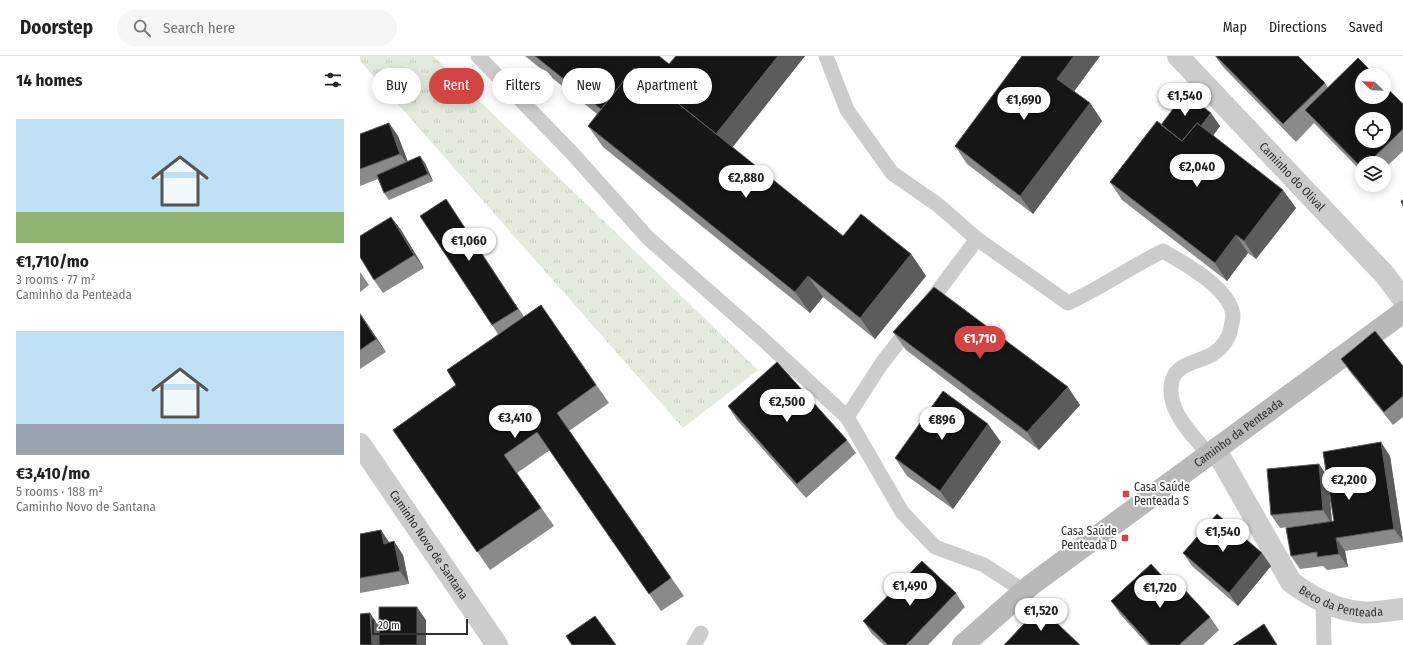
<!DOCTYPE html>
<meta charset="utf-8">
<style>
body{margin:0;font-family:"Fira Sans Condensed",sans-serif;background:#f6f6f6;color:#222;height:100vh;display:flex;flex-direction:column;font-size:15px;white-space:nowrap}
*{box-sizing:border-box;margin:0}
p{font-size:13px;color:#767676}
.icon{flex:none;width:22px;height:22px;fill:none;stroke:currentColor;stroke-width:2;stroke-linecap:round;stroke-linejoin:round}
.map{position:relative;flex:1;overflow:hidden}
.sheet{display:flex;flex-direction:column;background:#fff;width:360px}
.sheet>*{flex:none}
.banner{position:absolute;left:12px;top:12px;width:380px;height:36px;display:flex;gap:8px}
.needle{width:26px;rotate:293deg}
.tools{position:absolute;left:995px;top:12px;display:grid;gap:8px}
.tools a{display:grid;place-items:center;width:36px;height:36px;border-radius:50%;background:#fff;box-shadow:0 2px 10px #0003;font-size:20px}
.scale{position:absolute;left:12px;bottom:10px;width:96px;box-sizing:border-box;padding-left:4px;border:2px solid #2f2f2f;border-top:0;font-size:11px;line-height:14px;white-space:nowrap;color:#2f2f2f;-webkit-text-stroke:3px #fff;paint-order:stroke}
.price{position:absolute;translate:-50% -34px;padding:0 9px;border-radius:14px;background:#fff;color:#222;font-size:13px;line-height:26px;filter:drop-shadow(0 1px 2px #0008)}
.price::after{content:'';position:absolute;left:50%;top:24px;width:12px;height:9px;margin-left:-6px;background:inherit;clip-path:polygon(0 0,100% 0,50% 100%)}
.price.current{background:#d34444;color:#fff}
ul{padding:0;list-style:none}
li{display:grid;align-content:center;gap:8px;height:212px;padding:0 16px}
li span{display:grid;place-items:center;height:124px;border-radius:0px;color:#555}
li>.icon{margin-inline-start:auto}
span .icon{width:72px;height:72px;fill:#fffc;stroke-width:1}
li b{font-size:17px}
h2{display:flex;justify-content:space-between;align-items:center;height:48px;padding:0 16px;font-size:17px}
.chip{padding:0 14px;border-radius:18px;background:#fff;box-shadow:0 2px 10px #0003;font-size:14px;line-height:36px}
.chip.current{background:#d34444;color:#fff}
header{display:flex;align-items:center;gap:24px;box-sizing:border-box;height:56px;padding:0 20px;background:#fff;border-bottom:1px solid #e0e0e0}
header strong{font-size:19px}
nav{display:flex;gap:22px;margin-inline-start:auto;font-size:14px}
.search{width:280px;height:36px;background:#f6f6f6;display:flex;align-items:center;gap:10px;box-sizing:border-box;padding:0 14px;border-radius:22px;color:#767676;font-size:15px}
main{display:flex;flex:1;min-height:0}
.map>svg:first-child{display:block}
</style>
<header>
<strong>Doorstep</strong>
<div class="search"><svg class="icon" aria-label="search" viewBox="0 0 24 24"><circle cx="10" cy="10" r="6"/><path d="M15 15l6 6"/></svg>Search here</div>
<nav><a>Map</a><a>Directions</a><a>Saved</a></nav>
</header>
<main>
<section class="sheet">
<h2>14 homes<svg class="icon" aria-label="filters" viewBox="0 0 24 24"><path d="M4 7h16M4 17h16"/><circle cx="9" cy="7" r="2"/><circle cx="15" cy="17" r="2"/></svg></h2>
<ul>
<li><span style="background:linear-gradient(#bfe0f5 75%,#8fb573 0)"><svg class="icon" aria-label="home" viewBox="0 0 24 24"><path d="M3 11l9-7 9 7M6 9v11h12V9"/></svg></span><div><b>€1,710/mo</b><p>3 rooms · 77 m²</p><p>Caminho da Penteada</p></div></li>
<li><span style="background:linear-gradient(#bfe0f5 75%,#9aa5b1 0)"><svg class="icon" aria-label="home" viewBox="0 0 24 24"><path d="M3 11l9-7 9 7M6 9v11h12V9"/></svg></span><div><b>€3,410/mo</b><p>5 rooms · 188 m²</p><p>Caminho Novo de Santana</p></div></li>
</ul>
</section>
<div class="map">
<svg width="1043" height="589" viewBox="0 0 1043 589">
<defs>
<pattern id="grass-tufts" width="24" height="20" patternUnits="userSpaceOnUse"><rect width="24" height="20" fill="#e4ebde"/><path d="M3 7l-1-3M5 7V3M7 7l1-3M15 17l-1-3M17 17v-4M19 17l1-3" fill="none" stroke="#c4cabf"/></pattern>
</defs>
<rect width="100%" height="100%" fill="#fff"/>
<!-- grass -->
<path fill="url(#grass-tufts)" d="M0 0H73L398 314 323 372 0 5Z"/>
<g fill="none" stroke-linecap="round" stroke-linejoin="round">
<!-- lane -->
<path stroke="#ccc" stroke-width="15" d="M118 0 212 97 288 182 396 277 487 361
M466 0 487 54 532 117 578 149 617 183 708 247C741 232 770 211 803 195 824 207 870 232 873 259 873 262 872 267 871 271 870 282 862 292 853 298 840 306 816 307 812 325 805 354 833 379 849 399
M566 251 617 183
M551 270 522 307 487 361 542 456 575 491 624 509 664 535
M963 545 964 589
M334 589 341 577"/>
<!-- street -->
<g stroke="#ccc" stroke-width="22">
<path id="s1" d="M818 0 1025 219 1043 243"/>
<path id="s2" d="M0 388 137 589"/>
<path id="s3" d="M856 394 931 526C951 541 974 553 999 556 1013 558 1029 554 1043 553"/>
</g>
<!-- secondary -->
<path stroke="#b9b9b9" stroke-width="22" id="s4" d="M603 589 671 529 1043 256"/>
</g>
<!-- wall -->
<path fill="#8a8a8a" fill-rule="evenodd" d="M165 0H299L309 8 316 0H445L372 91 483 180 551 198 566 220 515 283 463 241 450 257 243 91 228 70 237 58Z
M662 0H740L714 35 730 47 742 65 673 158 607 108 595 90Z
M855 0H938L965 27 968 32 1043 48V95L1024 113V107H1002V116L954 67 936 86 864 12Z
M29 67 38 80 48 106 65 107 73 125 29 144 24 137 18 123 0 130V78Z
M801 69 860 70 853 80 936 152 896 203 888 197 867 225 762 144 750 126Z
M86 143 164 261 181 249 249 347 209 375 324 540 301 555 190 394 157 417 194 470 130 514 33 374 96 329 138 278 132 269Z
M31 161 41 174 64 212 23 237 14 224Z
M0 216 9 229 0 236Z
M0 257 26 296 0 313Z
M533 276 720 349 679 394 546 294Z
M981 303 1043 310V361L1033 369 990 316Z
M368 350 487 384 496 397 446 442 377 364Z
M641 386 593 453 547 420 535 402Z
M1030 400 1043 486 985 495 988 511 967 514 963 510 940 513 931 500 930 471 920 472 911 459 966 418ZM970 443 974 465H972Z
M21 474 29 486 43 499 49 528 0 537V478Z
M823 497 911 510 878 550 832 510Z
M817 536 850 561 859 574 843 589H788L760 558 751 545Z
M596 537 605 551 568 589H524L512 578 503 565Z"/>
<!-- shaded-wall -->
<path fill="#5c5c5c" d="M418 0H445L368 97 355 79Z
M714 0H740L710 41 697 23Z
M730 47 742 65 673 158 660 140Z
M851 57 860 70 835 103 826 90Z
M29 67 38 80 50 111 40 98Z
M60 100 65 107 73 125 68 118Z
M923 134 936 152 896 203 884 185Z
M86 143 95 157 167 266 158 253Z
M31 161 41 174 64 212 54 199Z
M876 179 888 197 867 225 855 207Z
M551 198 566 220 515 283 500 262Z
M448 220 463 241 450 257 435 236Z
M0 257 26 296 16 283Z
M708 331 720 349 679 394 667 376Z
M628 368 641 386 593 453 580 435Z
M1021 386 1030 400 1043 485 1034 473Z
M959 408 968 421 972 468 963 454Z
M21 474 30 488H24Z
M976 482 985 495 988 511 979 498Z
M34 485 43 499 49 528 40 515Z
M902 497 911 510 878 550 869 537Z
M57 551 66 564V589H57Z
M10 557 19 570 20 589H12Z"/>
<!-- building -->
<path fill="#161616" stroke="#5c5c5c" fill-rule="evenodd" d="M175 0H299L309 8 316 0H418L356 78 274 12 241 53Z
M662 0H714L697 23 730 47 660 140 595 90Z
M856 0H938L965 27 923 68Z
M998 2 1015 19H1002V41H1024V29L1043 48V73L1008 107H1002V112L945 54ZM1002 63H1024V85H1002Z
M274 12 483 180 501 158 551 198 500 262 448 220 435 236 228 70Z
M825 37 851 57 841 70 837 67 822 85 801 69Z
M797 65 822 85 837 67 923 134 884 185 876 179 855 207 750 126Z
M29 67 40 98 0 113V78Z
M60 100 68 118 24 137 17 119Z
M86 143 158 253 132 269 60 160Z
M1043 144V150L1041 145Z
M31 161 54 199 14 224 0 201V180Z
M574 231 708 331 667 376 533 276Z
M181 249 236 329 197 357 311 522 289 538 177 376 144 399 181 452 117 496 33 374 96 329 87 314Z
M0 258 16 283 0 294Z
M1015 275 1043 310V340L1024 356 981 303Z
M417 306 487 384 437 428 368 350Z
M583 335 628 368 580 435 535 402Z
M1021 386 1034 473 976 482 979 498 957 501V496L931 500 926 472 974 465 963 396Z
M959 408 963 454 911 459 907 413Z
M857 458 902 497 869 537 823 497Z
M21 474 24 488 34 485 40 515 0 522V478Z
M562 505 596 537 546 589H528L503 565Z
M791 508 817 536 822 531 850 561 819 589H791L751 545Z
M19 551H57V589H19Z
M680 551 720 589H644Z
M10 557 12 589H0V558Z
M235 560 256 589H212L206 580Z
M904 568 917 589H873Z"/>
<!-- markers -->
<g fill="#d34444" stroke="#fff" stroke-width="1.5">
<rect x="762" y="434" width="8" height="8" rx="2"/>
<rect x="761" y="478" width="8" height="8" rx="2"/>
</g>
<g text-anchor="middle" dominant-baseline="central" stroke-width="4" stroke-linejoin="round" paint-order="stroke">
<!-- street labels -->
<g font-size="12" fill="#2f2f2f" stroke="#fff">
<text stroke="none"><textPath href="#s1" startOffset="166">Caminho do Olival</textPath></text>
<text stroke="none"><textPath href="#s4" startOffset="348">Caminho da Penteada</textPath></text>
<text stroke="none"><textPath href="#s2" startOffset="122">Caminho Novo de Santana</textPath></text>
<text stroke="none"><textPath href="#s3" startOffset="207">Beco da Penteada</textPath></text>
</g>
<!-- poi labels -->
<g font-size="12" fill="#2f2f2f" stroke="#fff" text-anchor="start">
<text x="774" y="431">Casa Saúde<tspan x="774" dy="14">Penteada S</tspan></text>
<text x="757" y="475" text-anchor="end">Casa Saúde<tspan x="757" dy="14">Penteada D</tspan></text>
</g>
</g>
</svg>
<div class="tools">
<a><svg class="needle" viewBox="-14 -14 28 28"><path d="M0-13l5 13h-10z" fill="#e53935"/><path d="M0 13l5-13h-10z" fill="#767676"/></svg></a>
<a><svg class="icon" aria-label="locate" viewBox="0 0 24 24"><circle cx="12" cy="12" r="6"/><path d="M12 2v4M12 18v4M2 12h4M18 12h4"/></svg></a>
<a><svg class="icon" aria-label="layers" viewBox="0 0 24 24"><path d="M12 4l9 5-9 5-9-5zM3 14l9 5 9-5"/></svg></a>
</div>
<div class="scale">20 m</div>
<b class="price" style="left:825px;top:61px">€1,540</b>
<b class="price" style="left:664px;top:65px">€1,690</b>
<b class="price" style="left:837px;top:132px">€2,040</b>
<b class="price" style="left:386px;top:143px">€2,880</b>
<b class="price" style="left:109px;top:206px">€1,060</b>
<b class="price current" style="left:620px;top:304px">€1,710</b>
<b class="price" style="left:427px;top:367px">€2,500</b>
<b class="price" style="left:155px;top:383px">€3,410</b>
<b class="price" style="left:582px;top:385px">€896</b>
<b class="price" style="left:989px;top:445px">€2,200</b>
<b class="price" style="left:863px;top:497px">€1,540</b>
<b class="price" style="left:550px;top:551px">€1,490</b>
<b class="price" style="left:800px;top:553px">€1,720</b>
<b class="price" style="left:681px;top:576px">€1,520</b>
<div class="banner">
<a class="chip">Buy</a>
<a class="chip current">Rent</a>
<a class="chip">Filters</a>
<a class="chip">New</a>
<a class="chip">Apartment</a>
</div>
</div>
</main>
